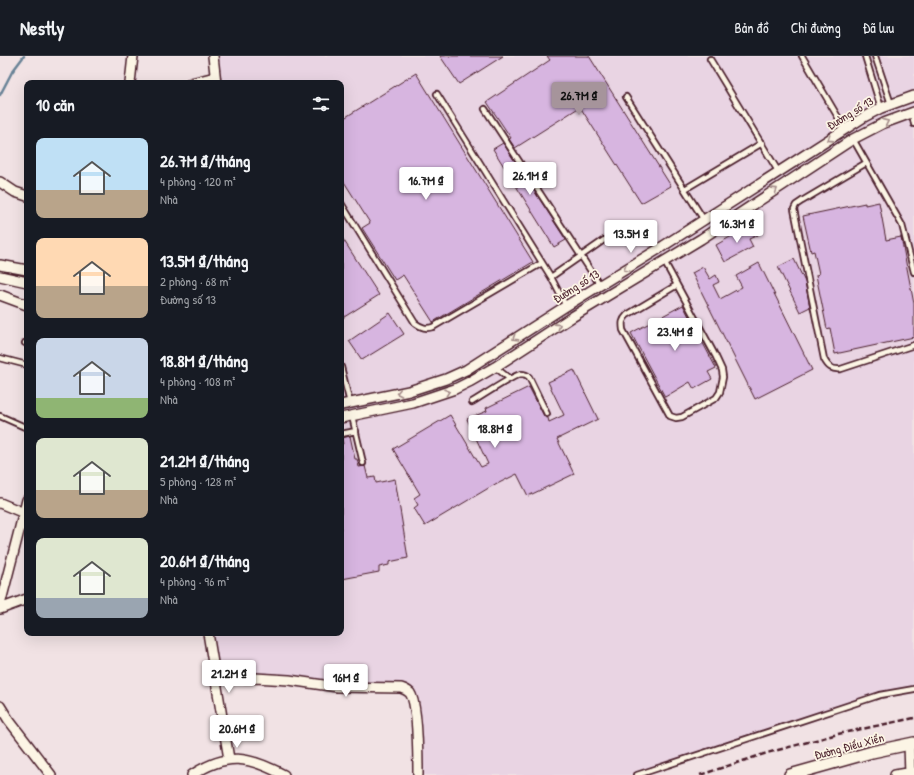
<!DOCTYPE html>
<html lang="vi">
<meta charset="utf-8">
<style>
body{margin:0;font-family:"Patrick Hand",sans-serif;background:#242831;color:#f1f3f6;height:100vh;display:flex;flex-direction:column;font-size:15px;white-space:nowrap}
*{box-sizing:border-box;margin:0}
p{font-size:13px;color:#9ea1a6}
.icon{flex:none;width:22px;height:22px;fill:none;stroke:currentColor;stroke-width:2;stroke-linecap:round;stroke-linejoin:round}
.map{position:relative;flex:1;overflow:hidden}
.side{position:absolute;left:24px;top:24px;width:320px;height:556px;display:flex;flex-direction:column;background:#171b24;border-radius:8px;box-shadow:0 4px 16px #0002}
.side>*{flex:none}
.price{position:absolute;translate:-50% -34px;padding:0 9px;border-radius:4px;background:#fff;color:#222;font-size:13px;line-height:26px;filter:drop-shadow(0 1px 2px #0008)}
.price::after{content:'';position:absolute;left:50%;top:24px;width:12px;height:9px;margin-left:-6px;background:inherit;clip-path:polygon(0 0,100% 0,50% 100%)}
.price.active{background:#a6949b;color:#111}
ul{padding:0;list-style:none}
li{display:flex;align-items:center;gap:12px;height:100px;padding:0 12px}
li span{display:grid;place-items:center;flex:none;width:112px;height:80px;border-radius:8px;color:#555}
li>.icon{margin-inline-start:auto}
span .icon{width:48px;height:48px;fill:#fffc;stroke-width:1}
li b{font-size:17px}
h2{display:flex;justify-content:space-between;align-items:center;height:48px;padding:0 12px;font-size:17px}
header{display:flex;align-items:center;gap:24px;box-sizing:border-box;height:56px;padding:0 20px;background:#171b24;border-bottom:1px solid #363941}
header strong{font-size:19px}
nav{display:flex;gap:22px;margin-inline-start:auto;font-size:14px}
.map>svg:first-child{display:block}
</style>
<header>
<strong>Nestly</strong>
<nav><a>Bản đồ</a><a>Chỉ đường</a><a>Đã lưu</a></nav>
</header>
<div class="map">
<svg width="914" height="719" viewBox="0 0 914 719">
<rect width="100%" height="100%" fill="#f1e2e4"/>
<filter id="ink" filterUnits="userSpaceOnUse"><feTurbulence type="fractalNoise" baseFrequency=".025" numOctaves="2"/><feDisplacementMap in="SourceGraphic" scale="8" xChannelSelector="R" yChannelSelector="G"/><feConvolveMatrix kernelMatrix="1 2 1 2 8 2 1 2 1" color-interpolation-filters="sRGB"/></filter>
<g filter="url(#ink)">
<!-- built -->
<path fill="#e9d4e3" d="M216 0H914V631L879 637 632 719H421L412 635 218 620 211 577H341V27H218Z"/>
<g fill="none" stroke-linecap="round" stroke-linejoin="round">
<!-- stream -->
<path stroke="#688296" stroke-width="2.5" d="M0 39 12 16 24 0"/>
</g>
<!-- building -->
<path fill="#d7b5e0" stroke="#4a1f2b" d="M440 0H503L459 28Z
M547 0H589L671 130 641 147 580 51 515 92 509 83 511 82 487 46 550 4Z
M416 17 533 206 433 266 403 219 395 224 362 172 370 167 341 121V64Z
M503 87 566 184 554 191 493 93Z
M879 146 886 184 901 181 914 248V281L835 298 830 272 827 273 816 219 819 218 814 195 811 196 803 160 865 147V149Z
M753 170 758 179 749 183 753 191 725 206 716 189 744 173 745 175Z
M341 180 379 239 341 263Z
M794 203 805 226 810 251 800 256 778 211Z
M759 207 812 314 755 343 692 217 703 211 710 223 716 219 719 226 713 229 720 243 742 231 736 220Z
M683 249 716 312 708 316 712 323 694 333 690 326 665 341 631 277Z
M390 257 404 278 362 304 349 285Z
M574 314 598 363 557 383 574 418 528 440 517 418 497 428V427L425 470 414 452 418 449 414 442 420 438 393 393 450 359 481 411 488 408 467 363 487 355 486 352 529 331 544 360 548 362 549 366 564 359 548 326Z
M350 380 355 403H357L359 411 365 410 368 422 375 421 376 427 395 423 408 502 389 506V509L379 511V516L342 523 341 512V388H343L342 382Z"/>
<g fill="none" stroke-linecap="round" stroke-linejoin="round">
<!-- service casing -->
<g stroke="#4a1f2b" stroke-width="8">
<path id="service" d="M802 0 845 73
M865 0 881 52
M875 0 891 48
M710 3 778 115
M437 38 551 221 566 250
M626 41 704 164
M485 53 600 229
M912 57 914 68
M853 83 902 169 914 216
M866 107 802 145 796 149 794 153 824 303C828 311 832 314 841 313L914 289
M685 133 762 87
M341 147 415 267C422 272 426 273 433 271L542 207
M664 205 716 301 722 314 723 321 720 336 716 342 682 361 676 362 670 360 623 274C622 267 622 264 627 259L677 229
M551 221 604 184
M25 287 27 288
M0 302 27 309
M341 311 350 347
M495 311 510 323
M472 346C481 341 513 319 521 318 524 318 527 319 529 321L547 358
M0 360 27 372
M352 360 363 407
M341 378 356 375
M637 719 880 639 914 633"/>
</g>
<!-- minor casing -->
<g stroke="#4a1f2b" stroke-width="12">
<path id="minor" d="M213 0 216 27
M130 27 133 0
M191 27 215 21
M0 126 15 136 27 140
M0 209 27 214
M0 220 27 226
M0 239 27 249
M341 349 409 335 446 323 466 314 566 250 657 194 864 61 881 52 914 40
M341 362 413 347 455 333 469 326 495 311 572 261 701 183 853 83 884 67 914 56
M0 447 24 457
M0 549 27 444
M0 553 27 543
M208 577 229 703
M216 623 255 622 289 624 337 631 401 632C404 633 408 635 410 637 418 648 418 704 418 719
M0 650 8 663 51 719
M909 688 910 719
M192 719C227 696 248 700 284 719
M895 719 914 716"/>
</g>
<!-- tertiary casing -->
<g stroke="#4a1f2b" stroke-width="14">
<path id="tertiary" d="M790 719 872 696 914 687"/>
</g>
<!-- service -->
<use href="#service" stroke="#fcf5e5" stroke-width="4.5"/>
<!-- minor -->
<use href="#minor" stroke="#fcf5e5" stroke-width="9"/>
<!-- tertiary -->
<use href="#tertiary" stroke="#fcf5e5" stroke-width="11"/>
<!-- rail -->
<path stroke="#4a1f2b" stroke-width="2.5" stroke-dasharray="6 3" stroke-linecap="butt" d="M700 719 767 697 838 678 914 662"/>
</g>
<!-- one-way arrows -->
<defs><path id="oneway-chevron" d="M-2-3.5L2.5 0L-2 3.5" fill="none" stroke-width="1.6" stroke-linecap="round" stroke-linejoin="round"/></defs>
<g stroke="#a38a88">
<use href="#oneway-chevron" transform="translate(886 66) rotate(-24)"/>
<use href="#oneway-chevron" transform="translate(830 83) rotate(147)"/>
<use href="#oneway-chevron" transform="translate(775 134) rotate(-33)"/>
<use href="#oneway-chevron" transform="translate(626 213) rotate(149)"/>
<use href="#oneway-chevron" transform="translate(558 270) rotate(-33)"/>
<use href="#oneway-chevron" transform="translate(515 282) rotate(148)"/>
<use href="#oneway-chevron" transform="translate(447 336) rotate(-19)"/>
<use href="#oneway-chevron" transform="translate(399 337) rotate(168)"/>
</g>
</g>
<g text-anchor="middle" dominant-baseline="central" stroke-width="3.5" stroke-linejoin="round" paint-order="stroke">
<!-- street labels -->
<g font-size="12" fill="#4a1f2b" stroke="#fcf5e5">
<text transform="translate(850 57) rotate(-31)">Đường số 13</text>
<text transform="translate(576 230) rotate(-32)">Đường số 13</text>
<text transform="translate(849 690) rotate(-15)">Đường Điểu Xiển</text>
</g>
</g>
</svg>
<b class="price active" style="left:579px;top:60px">26.7M ₫</b>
<b class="price" style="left:530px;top:140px">26.1M ₫</b>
<b class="price" style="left:426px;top:145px">16.7M ₫</b>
<b class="price" style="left:737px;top:188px">16.3M ₫</b>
<b class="price" style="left:631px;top:198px">13.5M ₫</b>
<b class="price" style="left:675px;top:296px">23.4M ₫</b>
<b class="price" style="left:495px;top:393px">18.8M ₫</b>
<b class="price" style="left:229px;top:638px">21.2M ₫</b>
<b class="price" style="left:346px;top:642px">16M ₫</b>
<b class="price" style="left:237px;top:693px">20.6M ₫</b>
<section class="side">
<h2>10 căn<svg class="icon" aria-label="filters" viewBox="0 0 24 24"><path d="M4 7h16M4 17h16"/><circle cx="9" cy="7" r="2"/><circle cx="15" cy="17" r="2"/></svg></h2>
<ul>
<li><span style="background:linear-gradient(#bfe0f5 65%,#b9a48a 0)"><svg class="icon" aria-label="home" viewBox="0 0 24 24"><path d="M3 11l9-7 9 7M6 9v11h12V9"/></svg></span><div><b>26.7M ₫/tháng</b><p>4 phòng · 120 m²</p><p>Nhà</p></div></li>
<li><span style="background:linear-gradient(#ffd9b3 60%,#b9a48a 0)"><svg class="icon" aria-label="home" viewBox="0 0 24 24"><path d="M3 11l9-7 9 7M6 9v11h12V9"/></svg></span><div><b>13.5M ₫/tháng</b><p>2 phòng · 68 m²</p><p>Đường số 13</p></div></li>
<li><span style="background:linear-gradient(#c9d6e8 75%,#8fb573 0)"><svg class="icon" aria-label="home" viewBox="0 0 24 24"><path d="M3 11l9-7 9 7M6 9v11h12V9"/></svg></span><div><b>18.8M ₫/tháng</b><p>4 phòng · 108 m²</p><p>Nhà</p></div></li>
<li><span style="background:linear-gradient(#dfe7d0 65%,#b9a48a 0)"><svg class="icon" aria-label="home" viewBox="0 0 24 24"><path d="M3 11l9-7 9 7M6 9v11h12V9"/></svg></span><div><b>21.2M ₫/tháng</b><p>5 phòng · 128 m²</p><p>Nhà</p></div></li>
<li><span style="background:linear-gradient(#dfe7d0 75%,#9aa5b1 0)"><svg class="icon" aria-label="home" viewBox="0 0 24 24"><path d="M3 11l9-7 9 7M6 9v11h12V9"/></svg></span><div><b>20.6M ₫/tháng</b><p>4 phòng · 96 m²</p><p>Nhà</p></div></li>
</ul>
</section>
</div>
